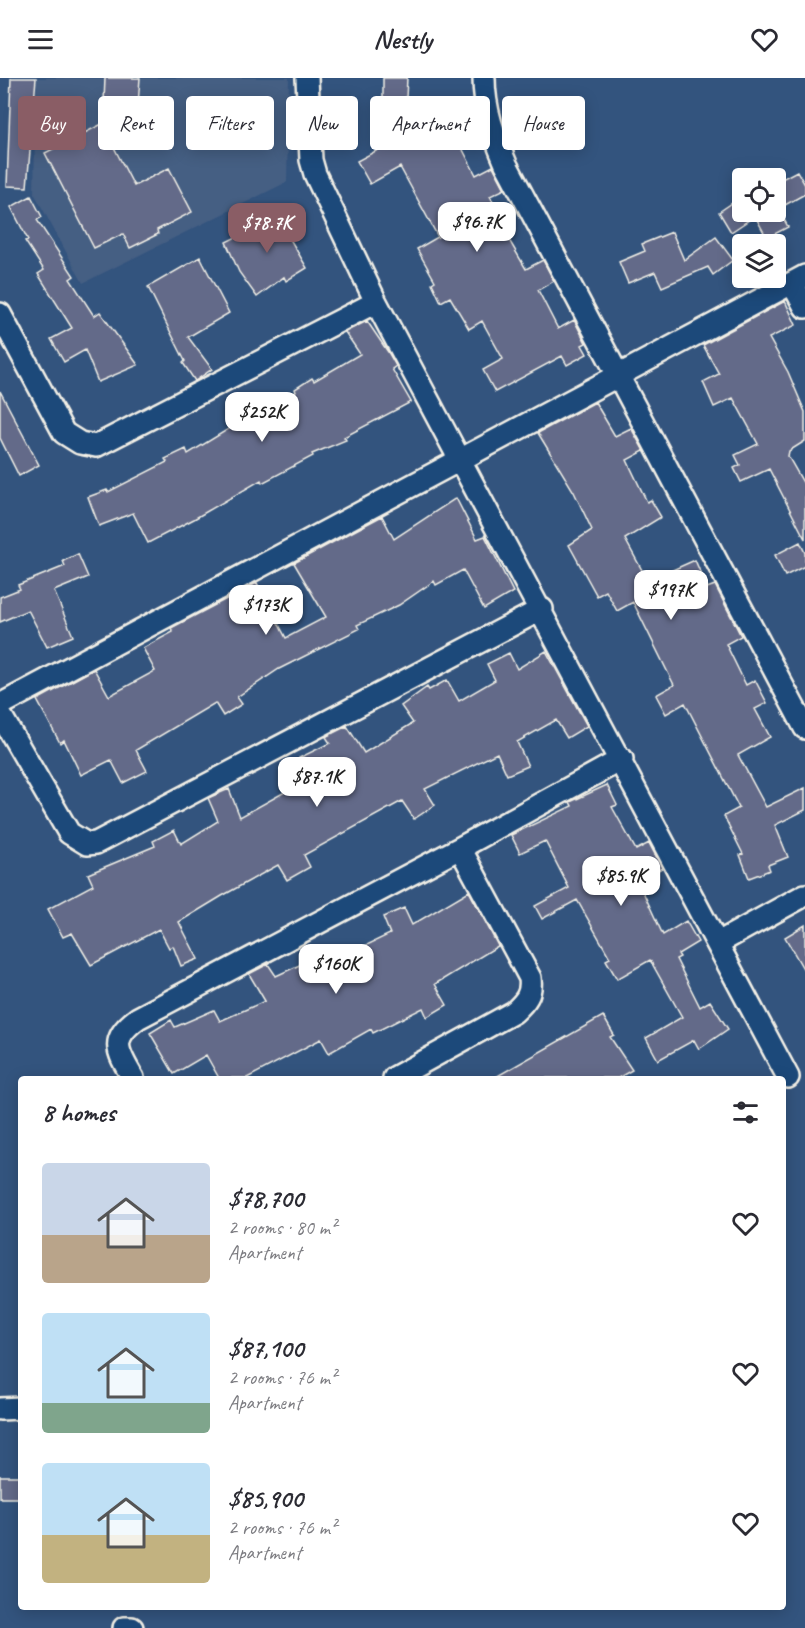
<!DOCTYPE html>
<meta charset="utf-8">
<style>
body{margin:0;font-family:Caveat,sans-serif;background:#f2f2f3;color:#2b2b33;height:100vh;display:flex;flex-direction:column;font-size:22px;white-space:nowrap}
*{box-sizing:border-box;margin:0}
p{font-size:20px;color:#7c7c81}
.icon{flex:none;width:33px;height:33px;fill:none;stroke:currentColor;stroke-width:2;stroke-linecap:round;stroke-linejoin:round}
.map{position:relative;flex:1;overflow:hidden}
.panel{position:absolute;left:18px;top:998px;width:768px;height:534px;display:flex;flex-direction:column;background:#fff;border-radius:6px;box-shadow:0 3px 15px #0003}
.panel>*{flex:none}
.banner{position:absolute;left:18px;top:18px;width:770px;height:54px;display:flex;gap:12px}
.buttons{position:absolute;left:732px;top:90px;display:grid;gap:12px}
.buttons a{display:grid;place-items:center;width:54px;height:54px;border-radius:6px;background:#fff;box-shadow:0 3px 15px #0003;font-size:30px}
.price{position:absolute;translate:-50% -51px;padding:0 14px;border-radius:12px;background:#fff;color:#222;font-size:20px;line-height:39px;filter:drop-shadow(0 2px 3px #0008)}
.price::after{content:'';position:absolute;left:50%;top:36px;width:18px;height:14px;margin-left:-9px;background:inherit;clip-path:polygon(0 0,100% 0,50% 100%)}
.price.active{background:#8a5d65;color:#fff}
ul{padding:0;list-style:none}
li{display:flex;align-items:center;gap:18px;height:150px;padding:0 24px}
li span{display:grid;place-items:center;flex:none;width:168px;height:120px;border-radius:6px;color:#555}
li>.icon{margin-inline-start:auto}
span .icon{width:72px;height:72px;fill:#fffc;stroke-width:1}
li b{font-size:26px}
h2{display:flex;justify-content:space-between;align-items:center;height:72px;padding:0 24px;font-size:26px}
.tag{padding:0 21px;border-radius:6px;background:#fff;box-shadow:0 3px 15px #0003;font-size:21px;line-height:54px}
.tag.active{background:#8a5d65;color:#fff}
header{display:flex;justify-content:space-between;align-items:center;height:78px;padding:0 24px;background:#fff;font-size:27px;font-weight:600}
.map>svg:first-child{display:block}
</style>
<header><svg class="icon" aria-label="menu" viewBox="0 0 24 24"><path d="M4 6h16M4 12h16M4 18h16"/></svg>Nestly<svg class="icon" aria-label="heart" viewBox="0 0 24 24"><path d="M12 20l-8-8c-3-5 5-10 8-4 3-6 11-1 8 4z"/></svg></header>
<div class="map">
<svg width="805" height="1550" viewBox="0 0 805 1550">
<rect width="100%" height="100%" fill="#33547e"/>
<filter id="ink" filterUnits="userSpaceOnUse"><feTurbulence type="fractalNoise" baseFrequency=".0167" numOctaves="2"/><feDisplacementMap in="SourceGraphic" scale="12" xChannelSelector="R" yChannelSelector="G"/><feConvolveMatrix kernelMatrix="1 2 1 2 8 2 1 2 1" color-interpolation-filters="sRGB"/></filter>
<g filter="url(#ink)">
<!-- built -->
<path fill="#455e83" d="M36 0H289L287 104 83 205 34 115Z"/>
<!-- building -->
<path fill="#636b89" stroke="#f4f1e8" stroke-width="1.5" d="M11 0H36L27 109 7 108Z
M105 0H140L138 27 104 24Z
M383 0H407L405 40H383Z
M443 37 458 70 461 68 476 97 493 88 505 111 490 118 506 148 502 150 526 191 543 182 554 203 538 212 558 251 574 242 586 265 582 267 587 276 567 287 562 278 495 314 483 292 503 281 482 243 469 251 450 219 441 224 432 205 435 203 417 171 438 159 400 89 370 106 357 83Z
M102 46 134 108 169 90 192 134 157 152 158 156 130 170 123 156 94 170 45 75Z
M797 93 805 107V116L776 132V104Z
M31 118 42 139 37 142 74 198 70 201 94 238 100 234 138 287 98 304 85 272 64 284 51 261 72 250 38 196 44 192 25 163 28 162 11 129Z
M735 123 741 134H780L788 149 767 160 755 138 731 154 719 134Z
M285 135 297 158 290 161 307 190 286 203 284 199 257 219 239 194 226 164Z
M672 154 684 182 716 159 733 182 713 197 708 189 662 209 655 194 628 205 619 184 645 173 642 166Z
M200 179 229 235 188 259 212 291 195 303 183 285 185 283 148 209Z
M785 223 796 247 769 260 788 294 805 334V363L789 373 788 378 805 408V461L769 391 741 404 734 390 740 387 735 377 758 366 733 320 714 329 703 304 719 296 703 267Z
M367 243 388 274 396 288 392 291 411 324 344 359 346 362 312 376 313 378 262 405 261 402 194 441 148 465 133 435 99 448 88 419 107 412 108 414 167 384 165 381 186 371 188 376 248 339 251 343 296 314 295 311 312 300 314 303 360 276 345 254Z
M0 313 39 387 19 398 0 360Z
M595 324 615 358 631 350 644 373 627 382 647 424 651 422 661 439 625 461 648 503 695 482 707 510 715 507 741 558 726 566 746 607 755 602 767 625 755 631 770 659 738 677 766 729 805 710V732L775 747 788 779 768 787 770 792 749 800 740 777 743 776 724 738 739 730 685 625 666 636 656 617 674 607 633 524 617 533 606 513 597 518 569 467 592 452 574 414 538 355Z
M456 420 477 461 485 458 513 514 484 531 463 492 436 507 434 503 399 527 357 547 359 551 279 591 237 619 242 626 223 638 215 625 136 672 147 693 123 705 111 682 81 697 64 662 60 665 37 622 94 591 109 618 155 593 143 570 173 554 171 550 257 505 286 560 326 539 294 485 382 438 394 461Z
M800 464 805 475V488L785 498 775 477Z
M78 476 88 499 54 513 73 558 47 569 28 532 0 544V519L20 511 18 507 65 488 63 483Z
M546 573 587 648 567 660 556 642 517 664 528 688 507 697 497 675 425 711 435 727 414 741 402 723 304 777 310 789 287 802 278 787 222 818 179 844 198 881 181 888 173 868 169 870 159 851 91 887 72 855 63 859 48 831 93 807 88 796 155 768 153 763 174 752 181 766 218 743 208 720 229 711 240 739 310 700 299 680 330 665 326 659 329 657 347 648 364 675 413 645 401 628 427 609 429 612 447 602 459 623 495 602 487 586 509 575 517 591Z
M607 707 617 727 612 729 636 772 649 765 662 790 638 803 663 857 686 843 698 864 678 876 680 879 676 881 700 929 710 923 728 951 699 971 694 962 658 982 646 960 682 939 650 882 617 901 606 882 610 880 577 822 542 841 535 828 569 810 545 763 520 775 511 757 572 728 570 724Z
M469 813 498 868 435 906 447 927 427 939 423 930 373 955 371 951 329 975 321 961 247 1000H219L206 977 174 996 150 955 171 942 175 949 214 932 220 943 265 923 249 896 268 886 276 898 308 883 313 893 390 856 383 839 404 830 412 847Z
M805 847V894L785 859Z
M603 938 614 957 610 959 632 992 618 1000H494Z
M0 1398H19V1420H0Z"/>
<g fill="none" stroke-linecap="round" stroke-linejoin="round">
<!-- street casing -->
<g stroke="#f4f1e8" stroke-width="26">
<path id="street" d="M307 0 311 82 315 96 376 224 788 999
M484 0C484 31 494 58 506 86L805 650
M792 205 805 229
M0 236 64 355 80 365 96 368 376 224
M0 627 805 198
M0 636 69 755 87 766 96 765 542 531
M718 865 805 817
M133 1000C117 973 109 961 138 940L460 770 622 681
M394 1000 514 934C526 923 532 916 530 900L460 770
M0 1331 21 1330
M124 1550H132"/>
</g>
<!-- street -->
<use href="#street" stroke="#1f4a7a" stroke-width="21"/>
</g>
</g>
</svg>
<div class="buttons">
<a><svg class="icon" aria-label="locate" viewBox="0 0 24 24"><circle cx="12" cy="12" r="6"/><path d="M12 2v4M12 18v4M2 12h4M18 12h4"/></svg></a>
<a><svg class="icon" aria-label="layers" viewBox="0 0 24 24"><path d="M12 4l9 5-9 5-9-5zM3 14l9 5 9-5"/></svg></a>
</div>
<b class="price" style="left:477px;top:175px">$96.7K</b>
<b class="price active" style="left:267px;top:176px">$78.7K</b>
<b class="price" style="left:262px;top:365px">$252K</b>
<b class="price" style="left:671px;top:543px">$197K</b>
<b class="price" style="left:266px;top:558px">$173K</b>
<b class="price" style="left:317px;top:730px">$87.1K</b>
<b class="price" style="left:621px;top:829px">$85.9K</b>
<b class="price" style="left:336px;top:917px">$160K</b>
<div class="banner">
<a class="tag active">Buy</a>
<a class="tag">Rent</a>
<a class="tag">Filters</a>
<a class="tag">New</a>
<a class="tag">Apartment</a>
<a class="tag">House</a>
</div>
<section class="panel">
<h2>8 homes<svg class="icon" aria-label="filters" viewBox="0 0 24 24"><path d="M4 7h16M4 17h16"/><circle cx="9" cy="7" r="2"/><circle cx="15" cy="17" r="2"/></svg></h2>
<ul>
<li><span style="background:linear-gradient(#c9d6e8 60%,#b9a48a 0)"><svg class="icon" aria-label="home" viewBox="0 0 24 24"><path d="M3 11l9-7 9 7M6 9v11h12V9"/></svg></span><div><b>$78,700</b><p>2 rooms · 80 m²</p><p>Apartment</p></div><svg class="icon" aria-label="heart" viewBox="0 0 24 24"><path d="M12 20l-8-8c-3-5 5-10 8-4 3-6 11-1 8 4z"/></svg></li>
<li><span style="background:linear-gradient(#bfe0f5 75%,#7fa58c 0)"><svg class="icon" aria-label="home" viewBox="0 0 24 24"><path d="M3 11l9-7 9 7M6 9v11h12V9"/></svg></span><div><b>$87,100</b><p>2 rooms · 76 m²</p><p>Apartment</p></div><svg class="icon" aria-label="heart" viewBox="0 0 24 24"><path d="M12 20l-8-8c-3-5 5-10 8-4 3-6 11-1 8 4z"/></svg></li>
<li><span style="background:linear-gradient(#bfe0f5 60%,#c2b280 0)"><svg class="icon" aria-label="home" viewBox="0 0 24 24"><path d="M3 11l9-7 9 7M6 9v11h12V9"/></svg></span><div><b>$85,900</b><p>2 rooms · 76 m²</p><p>Apartment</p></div><svg class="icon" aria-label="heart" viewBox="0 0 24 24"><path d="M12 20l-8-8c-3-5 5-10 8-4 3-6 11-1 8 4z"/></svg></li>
</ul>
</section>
</div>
